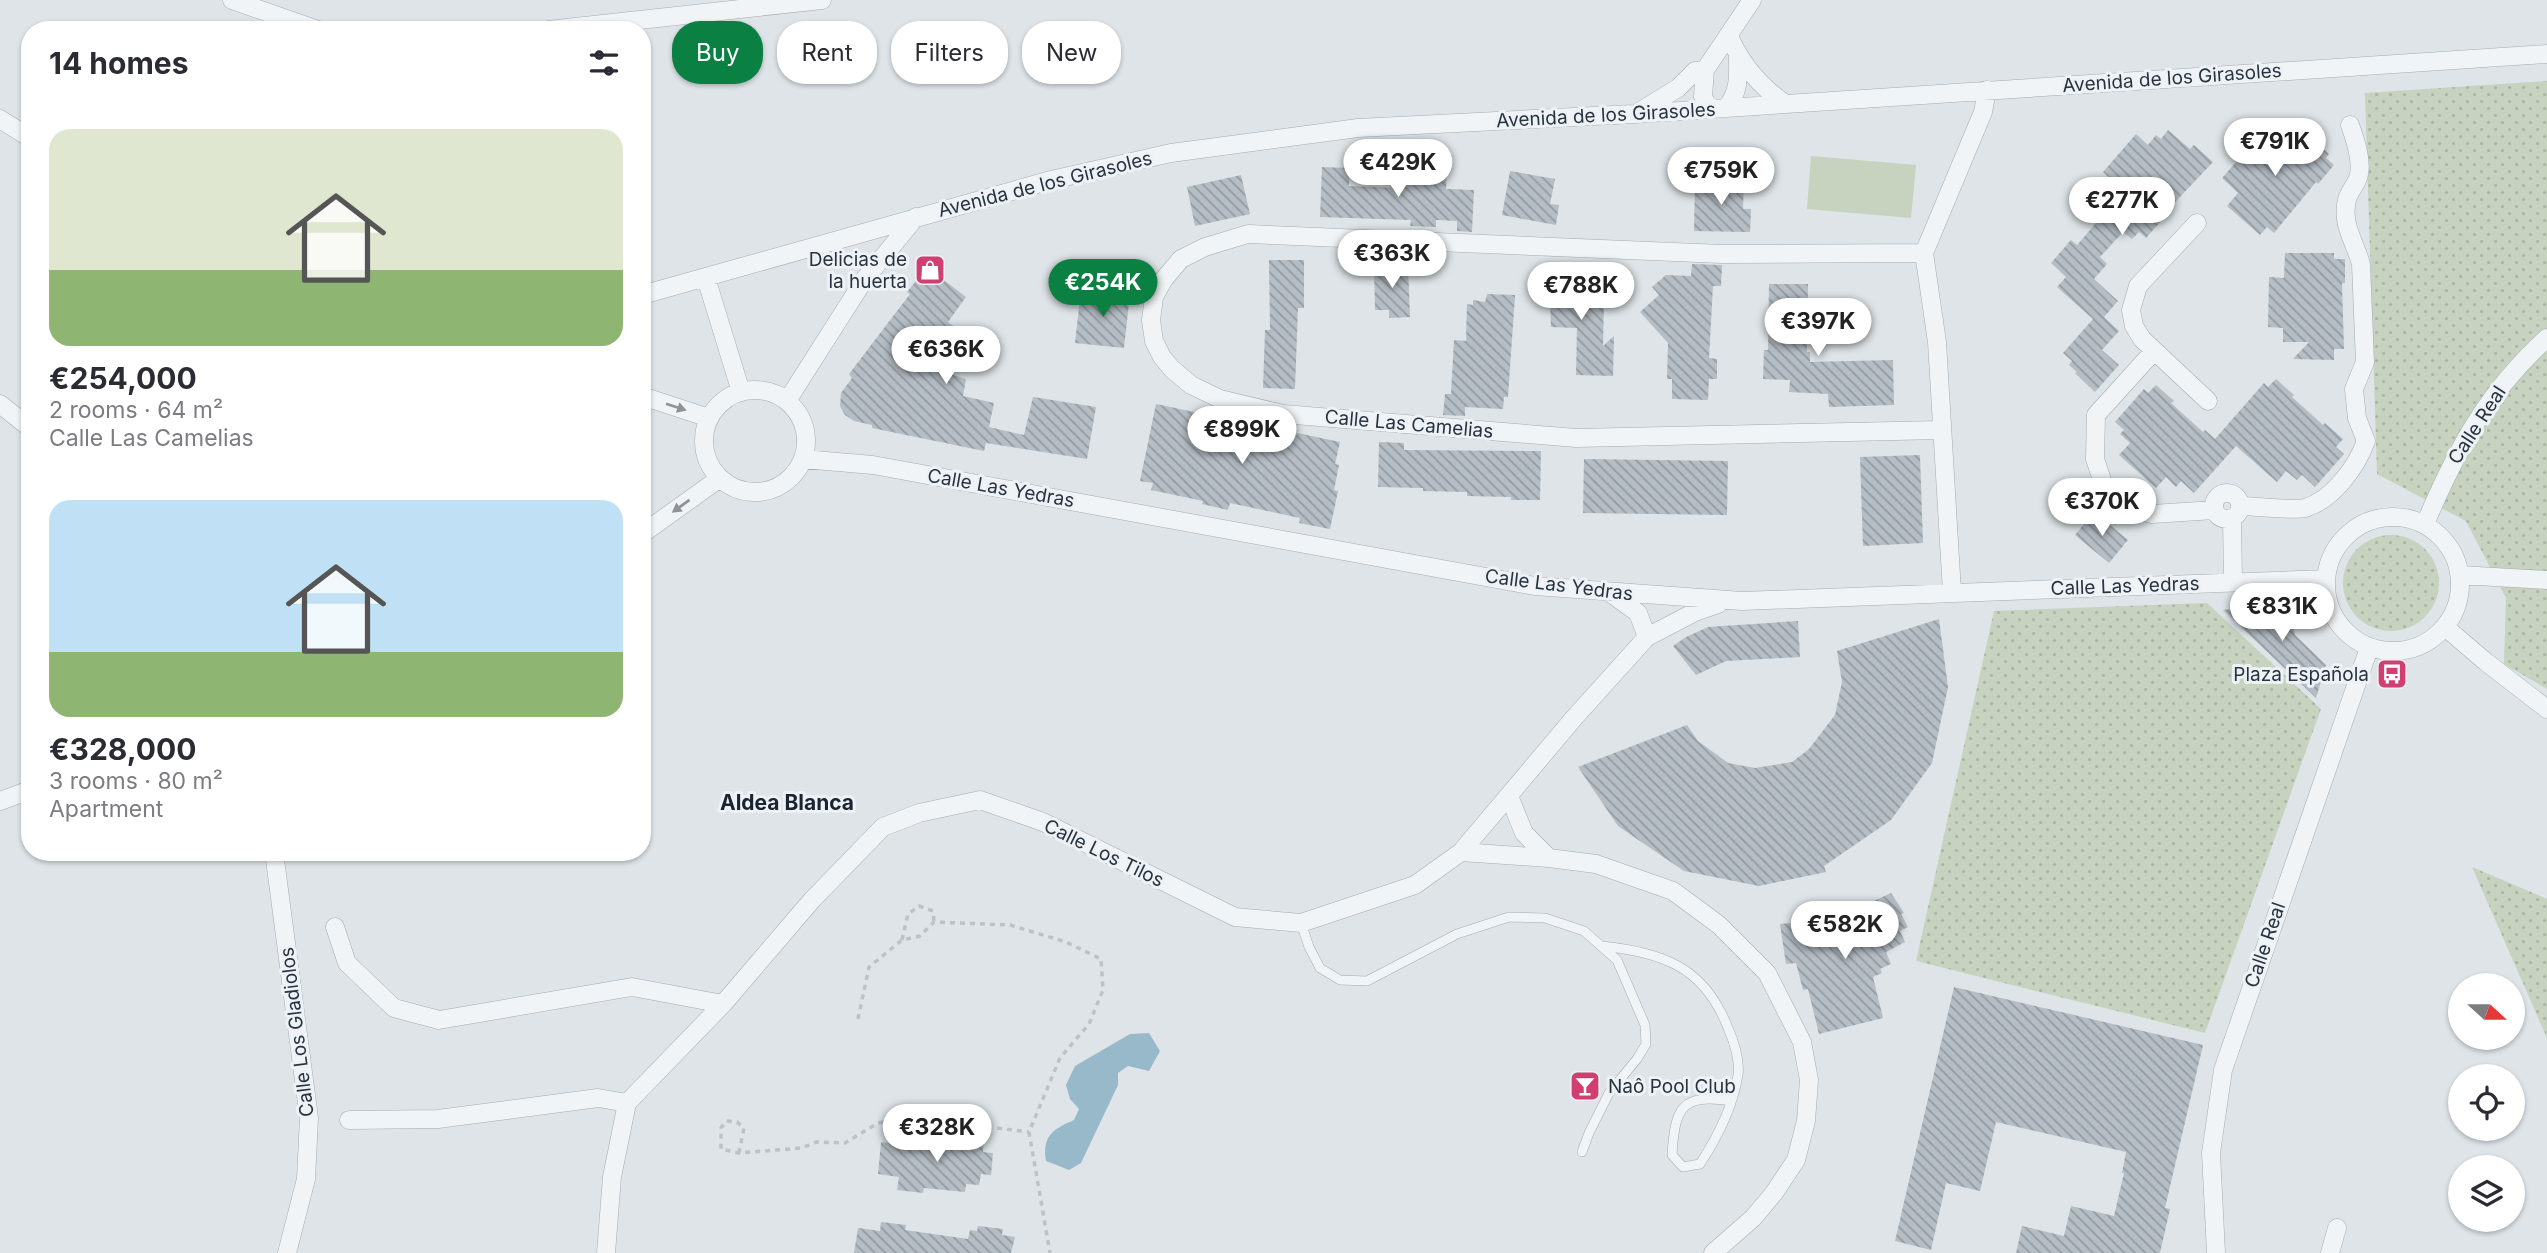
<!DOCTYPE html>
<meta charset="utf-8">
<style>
body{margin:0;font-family:Inter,sans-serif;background:#f7f7f7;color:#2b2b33;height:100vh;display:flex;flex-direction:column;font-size:26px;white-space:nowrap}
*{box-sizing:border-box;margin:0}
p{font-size:23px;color:#7c7c81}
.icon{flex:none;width:38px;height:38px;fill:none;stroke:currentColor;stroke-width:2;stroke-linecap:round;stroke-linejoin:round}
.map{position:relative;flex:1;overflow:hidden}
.panel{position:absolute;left:21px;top:21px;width:630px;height:840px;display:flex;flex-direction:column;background:#fff;border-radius:28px;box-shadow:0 2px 5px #0004}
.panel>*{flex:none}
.top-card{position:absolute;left:672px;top:21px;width:665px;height:63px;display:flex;gap:14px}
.needle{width:46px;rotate:111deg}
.tools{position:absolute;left:2448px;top:973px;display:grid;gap:14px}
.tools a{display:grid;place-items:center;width:77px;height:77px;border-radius:50%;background:#fff;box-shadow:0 2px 5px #0004;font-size:35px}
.price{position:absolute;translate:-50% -60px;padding:0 16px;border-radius:24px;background:#fff;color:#222;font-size:23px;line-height:46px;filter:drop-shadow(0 2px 4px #0008)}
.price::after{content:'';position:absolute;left:50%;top:42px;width:21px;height:16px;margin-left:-10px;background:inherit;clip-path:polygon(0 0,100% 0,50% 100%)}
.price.current{background:#0b8043;color:#fff}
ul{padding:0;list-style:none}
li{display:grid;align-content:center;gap:14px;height:371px;padding:0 28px}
li span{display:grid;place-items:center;height:217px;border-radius:21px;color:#555}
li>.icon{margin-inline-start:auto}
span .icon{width:126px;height:126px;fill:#fffc;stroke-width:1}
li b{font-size:30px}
h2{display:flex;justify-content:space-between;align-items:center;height:84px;padding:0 28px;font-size:30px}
.chip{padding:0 24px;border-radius:28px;background:#fff;box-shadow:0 2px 5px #0004;font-size:24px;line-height:63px}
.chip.current{background:#0b8043;color:#fff}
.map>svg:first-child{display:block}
</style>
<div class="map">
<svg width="2547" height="1253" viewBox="0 0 2547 1253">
<defs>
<pattern id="grass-dots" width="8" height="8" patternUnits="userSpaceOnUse" patternTransform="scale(1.75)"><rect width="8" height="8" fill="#c7d2bf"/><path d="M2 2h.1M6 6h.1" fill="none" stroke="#abb5a5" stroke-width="1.8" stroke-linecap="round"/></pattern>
<pattern id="building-back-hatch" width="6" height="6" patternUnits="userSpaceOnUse" patternTransform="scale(1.75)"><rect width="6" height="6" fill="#b5bec5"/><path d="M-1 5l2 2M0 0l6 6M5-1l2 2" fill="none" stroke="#939ba1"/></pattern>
</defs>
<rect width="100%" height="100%" fill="#dee4e8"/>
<!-- grass -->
<path fill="url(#grass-dots)" d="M2547 81V689L2504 664 2506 598 2466 521 2377 474 2365 93Z
M2343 583a48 48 0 1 1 96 0a48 48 0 1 1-96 0Z
M2207 603 2321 709 2205 1033 1916 961 1994 611Z
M2472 867 2547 899V1038Z"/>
<!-- garden -->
<path fill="#c7d2bf" d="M1811 156 1916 165 1911 218 1807 209Z"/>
<!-- water -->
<path fill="#98b9c9" d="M1149 1033 1160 1051 1149 1071 1128 1066 1118 1073V1085L1081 1163 1069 1170 1046 1161C1042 1136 1053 1129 1074 1120L1079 1109 1070 1099 1066 1085 1075 1066 1130 1034Z"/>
<!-- building -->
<path fill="url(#building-back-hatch)" d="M2296 125 2329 154 2326 158 2334 165 2318 184 2316 182 2274 233 2267 227 2260 235 2227 206 2238 193 2222 178 2264 130 2276 140 2284 130 2289 134Z
M2168 130 2190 149 2194 145 2213 162 2160 218 2162 220 2146 238 2139 232 2132 239 2123 232 2100 257 2107 264 2094 279 2118 301 2104 317 2119 331 2102 350 2119 365 2095 392 2075 373 2077 372 2069 365 2072 361 2063 353 2093 319 2057 287 2066 277 2051 263 2071 240 2077 245 2103 215 2099 211 2110 197 2105 192 2114 182 2103 172 2136 134 2148 145 2156 135 2161 139Z
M1322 167 1350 168 1349 186 1402 188 1403 168 1447 170 1446 189 1474 190 1472 232 1457 231V221L1436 220V227L1410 226 1411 220 1320 217Z
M1510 171 1555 179 1550 204 1559 205 1556 225 1502 215Z
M1241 175 1250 214 1195 226 1187 187Z
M1695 181 1744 182 1743 209H1751L1750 232 1694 231Z
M2285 253H2334V259H2345V283H2342L2344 349H2334V360L2293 359 2309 342H2283V328L2268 327 2269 277 2284 278Z
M1269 260H1304V308H1298L1295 389 1263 388 1265 330H1270Z
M1692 264 1722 265 1721 286H1713L1709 358 1717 359V379H1709L1708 400 1672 399V379H1667L1668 343 1640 312 1659 295 1652 287 1666 275 1691 276Z
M1408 265 1410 317 1389 318V310H1375L1374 266Z
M927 267 966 297 948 322 960 331 945 353 950 374 966 379 963 396 994 403 989 427 1024 435 1033 397 1096 407 1087 459 986 443 984 451 872 428V425L854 421 845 415 840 406 841 393 852 378 849 374 910 294 907 292Z
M1549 270 1585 271 1584 299H1604L1603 346 1614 336 1613 376 1576 375 1577 328 1551 327Z
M1769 284H1808L1807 352H1810V362L1893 360 1894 405 1829 407 1828 394 1789 392 1790 380 1763 379 1764 350H1768Z
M1093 289 1130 294 1124 348 1075 343 1080 298 1092 299Z
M1487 294 1515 295 1508 397H1504L1503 409 1465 407V416L1443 415 1445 394H1451L1454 340 1466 341 1467 304 1473 305V300L1485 302Z
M2276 379 2294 395 2292 397 2323 425 2325 423 2343 439 2336 447 2344 454 2315 487 2302 475 2297 480 2286 471 2277 482 2236 446 2194 493 2181 481 2176 487 2166 477 2156 488 2119 455 2130 443 2120 434 2124 430 2115 422 2144 389 2148 393 2156 385 2174 401 2171 403 2203 432 2205 430 2215 439 2264 383 2268 387Z
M1156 404 1247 423 1246 427 1280 434 1281 432 1296 436 1297 433 1340 442 1335 464 1339 465 1334 490 1338 491 1330 529 1299 523 1300 518 1230 503 1228 510 1202 504 1203 501 1151 490 1153 483 1140 481Z
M1379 442 1404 443V450L1541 451 1540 500H1511V497L1467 496V492L1423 491V488L1378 487Z
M1920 455 1923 543 1863 546 1860 457Z
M1584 459 1728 461 1727 515 1583 513Z
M2094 512 2128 540 2109 563 2075 535Z
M2260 606 2261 609 2279 608 2285 612 2292 620 2295 635 2326 665 2316 698 2223 610Z
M1939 619 1948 687 1932 763 1891 820 1824 866 1826 872 1759 886 1684 871 1618 826 1578 767 1687 725 1698 741 1728 763 1755 768 1792 762 1809 749 1835 715 1842 682 1837 651Z
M1798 621 1800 657 1726 661 1696 675 1673 646 1686 637 1708 627Z
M1891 893 1904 913 1901 914 1908 927 1900 931 1905 942 1886 952 1891 964 1880 969 1882 973 1873 977 1883 1018 1819 1034 1808 989 1803 990 1796 963 1786 964 1780 924 1837 918Z
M1954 987 2203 1045 2165 1208 2170 1209 2160 1253H2016L2022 1226 2064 1236 2071 1206 2114 1216 2124 1173H2122L2126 1152 1996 1122 1980 1191 1946 1183 1931 1250 1895 1241Z
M938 1133 984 1138 983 1152 993 1153 991 1175 981 1174 979 1185 966 1184 965 1192 924 1188 923 1193 897 1190 899 1177 878 1174 881 1142 936 1148Z
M881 1222 906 1225 905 1230 968 1239 970 1230 977 1231 978 1226 1003 1229 1002 1235 1015 1237 1011 1253H854L858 1228 880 1231Z"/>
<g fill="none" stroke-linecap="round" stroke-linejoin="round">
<!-- service casing -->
<g stroke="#a3acb2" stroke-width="10">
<path id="service" d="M1301 923 1309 947 1320 968 1340 980 1367 981 1457 934 1509 917 1545 918 1584 931 1617 960 1645 1025 1646 1044 1637 1059 1609 1093 1589 1133 1582 1152
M1602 946C1663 953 1704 966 1728 1028 1734 1041 1740 1061 1738 1075 1733 1106 1717 1138 1700 1164L1683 1167 1672 1155C1675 1108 1681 1093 1731 1101"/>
</g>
<!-- minor casing -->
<g stroke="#a3acb2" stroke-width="19">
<path id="minor" d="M232 0 318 30
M548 30 822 0
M1729 36C1741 64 1760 86 1784 103
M1712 108 1706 103 1703 96 1705 70 1752 0
M1726 108C1740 91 1738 77 1738 56
M1639 112 1678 88 1695 71 1705 70
M0 119 30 138
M2197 223 2138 286 2131 310 2134 326 2142 339 2208 401
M1924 253 1722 254 1248 234 1205 247 1181 259 1164 279 1154 297 1151 320 1154 341 1162 357 1172 369 1191 385 1220 399 1283 414 1576 438 1941 430
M706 278 741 392
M642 295 1051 180 1171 153 1358 128 1634 114 2547 54
M2154 351 2096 415 2095 459 2104 486 2131 509 2152 514 2215 510
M704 441a51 51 0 1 1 102 0a51 51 0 1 1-102 0Z
M642 396 709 418
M787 401 864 280 916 217
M0 404 30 428
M803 459 873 465 1535 586 1742 601 2325 579
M2214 506a13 13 0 1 1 26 0a13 13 0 1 1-26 0Z
M2240 506C2255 506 2293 511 2305 508 2333 500 2357 466 2366 441L2357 418 2354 389 2365 362 2361 264C2355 242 2341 224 2347 200 2349 191 2358 183 2359 174 2362 159 2355 139 2350 125
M2326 584a67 67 0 1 1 134 0a67 67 0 1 1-134 0Z
M2232 518 2233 582
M2425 524C2456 451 2487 392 2547 338
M642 534 720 478
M2460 575 2547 580
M1609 592 1638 613 1647 637
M1952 592 1937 342 1924 253 1983 112 1987 90
M2445 627 2486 662 2547 709
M1509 796 1524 833 1549 858
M0 801 30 790
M274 852 309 1118 306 1179 287 1253
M1461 852 1549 858 1596 864 1673 891 1719 925 1767 973 1802 1042 1809 1080 1806 1121 1796 1160 1774 1193 1753 1218 1713 1253
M335 927 347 963 394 1008 439 1020 632 987 723 1004
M349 1120 438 1119 598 1098 627 1103
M606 1253 612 1177 627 1103 723 1004 812 900 883 827 919 813 980 800 1043 822 1235 917 1301 923 1415 885 1461 852 1574 718 1647 637 1695 612 1718 604
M2216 1253 2211 1153 2223 1070 2369 648
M2330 1253 2337 1228"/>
</g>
<!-- path -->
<path stroke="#bcc2c6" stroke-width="3.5" stroke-dasharray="5 5" stroke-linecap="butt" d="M902 940 908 914 919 906 933 911 934 922
M858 1019 869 967 902 940 920 936 934 922 1010 925 1066 942 1101 959 1103 990 1089 1024 1060 1058 1029 1132 1050 1253
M739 1153 744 1128 737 1122 726 1121 721 1128V1149L739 1153 801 1148 817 1142 845 1143 878 1123 909 1117 1029 1132"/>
<!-- service -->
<use href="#service" stroke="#f1f4f6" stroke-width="9"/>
<!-- minor -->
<use href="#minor" stroke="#f1f4f6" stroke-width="18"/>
</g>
<!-- one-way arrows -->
<defs><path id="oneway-solid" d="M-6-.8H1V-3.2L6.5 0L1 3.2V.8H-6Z" transform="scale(1.75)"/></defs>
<g fill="#8c949a">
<use href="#oneway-solid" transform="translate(676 407) rotate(18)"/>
<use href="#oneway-solid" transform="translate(681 506) rotate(144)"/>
</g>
<!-- icons -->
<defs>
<g id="shop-square" transform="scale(1.575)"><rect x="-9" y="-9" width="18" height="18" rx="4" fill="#d13f71" stroke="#eef2f6"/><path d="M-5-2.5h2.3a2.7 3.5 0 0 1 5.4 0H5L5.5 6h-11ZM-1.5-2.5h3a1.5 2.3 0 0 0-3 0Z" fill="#fff"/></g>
<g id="bus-square" transform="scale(1.575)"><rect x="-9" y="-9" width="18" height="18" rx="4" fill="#d13f71" stroke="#eef2f6"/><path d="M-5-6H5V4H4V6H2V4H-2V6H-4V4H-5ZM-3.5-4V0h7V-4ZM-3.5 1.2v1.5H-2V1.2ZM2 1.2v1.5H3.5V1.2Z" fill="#fff"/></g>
<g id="bar-square" transform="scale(1.575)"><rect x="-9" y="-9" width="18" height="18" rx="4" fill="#d13f71" stroke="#eef2f6"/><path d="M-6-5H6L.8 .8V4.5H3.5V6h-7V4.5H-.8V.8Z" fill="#fff"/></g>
</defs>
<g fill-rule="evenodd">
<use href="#shop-square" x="930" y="270"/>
<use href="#bus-square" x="2392" y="674"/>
<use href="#bar-square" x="1585" y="1086"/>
</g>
<g text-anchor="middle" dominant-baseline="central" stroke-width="6" stroke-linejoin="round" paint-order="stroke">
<!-- street labels -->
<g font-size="19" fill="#27343f" stroke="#eef2f6">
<text transform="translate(2172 78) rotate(-4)">Avenida de los Girasoles</text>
<text transform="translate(1606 115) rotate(-3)">Avenida de los Girasoles</text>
<text transform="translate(1045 184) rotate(-14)">Avenida de los Girasoles</text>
<text transform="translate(1409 424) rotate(5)">Calle Las Camelias</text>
<text transform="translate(2477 425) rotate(-57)">Calle Real</text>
<text transform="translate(1001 488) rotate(10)">Calle Las Yedras</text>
<text transform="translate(1559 585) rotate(7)">Calle Las Yedras</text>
<text transform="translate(2125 586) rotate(-2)">Calle Las Yedras</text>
<text transform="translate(1104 853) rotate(26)">Calle Los Tilos</text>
<text transform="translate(2265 945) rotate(-71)">Calle Real</text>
<text transform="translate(297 1032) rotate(-97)">Calle Los Gladiolos</text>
</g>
<!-- poi labels -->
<g font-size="19" fill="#27343f" stroke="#eef2f6" text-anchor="end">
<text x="907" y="259">Delicias de<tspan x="907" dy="22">la huerta</tspan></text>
<text x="2369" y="674">Plaza Española</text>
<text x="1608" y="1086" text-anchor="start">Naô Pool Club</text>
</g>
<!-- neighbourhood labels -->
<g font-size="21" font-weight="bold" fill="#192530" stroke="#eef2f6">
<text x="787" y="802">Aldea Blanca</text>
</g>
</g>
</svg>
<div class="tools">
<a><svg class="needle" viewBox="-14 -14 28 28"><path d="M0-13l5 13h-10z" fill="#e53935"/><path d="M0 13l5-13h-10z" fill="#7c7c81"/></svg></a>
<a><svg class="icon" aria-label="locate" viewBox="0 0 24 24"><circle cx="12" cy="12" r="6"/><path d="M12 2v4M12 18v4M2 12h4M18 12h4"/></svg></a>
<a><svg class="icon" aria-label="layers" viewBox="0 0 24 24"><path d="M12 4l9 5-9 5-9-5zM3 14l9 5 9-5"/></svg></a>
</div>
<b class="price" style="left:2275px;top:178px">€791K</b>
<b class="price" style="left:1398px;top:199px">€429K</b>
<b class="price" style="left:1721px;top:207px">€759K</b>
<b class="price" style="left:2122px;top:237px">€277K</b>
<b class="price" style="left:1392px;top:290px">€363K</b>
<b class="price current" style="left:1103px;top:319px">€254K</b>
<b class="price" style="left:1581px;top:322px">€788K</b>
<b class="price" style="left:1818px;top:358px">€397K</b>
<b class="price" style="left:946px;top:386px">€636K</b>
<b class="price" style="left:1242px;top:466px">€899K</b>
<b class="price" style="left:2102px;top:538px">€370K</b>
<b class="price" style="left:2282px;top:643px">€831K</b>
<b class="price" style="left:1845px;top:961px">€582K</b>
<b class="price" style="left:937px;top:1164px">€328K</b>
<div class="top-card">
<a class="chip current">Buy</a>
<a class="chip">Rent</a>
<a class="chip">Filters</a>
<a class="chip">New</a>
</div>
<section class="panel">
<h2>14 homes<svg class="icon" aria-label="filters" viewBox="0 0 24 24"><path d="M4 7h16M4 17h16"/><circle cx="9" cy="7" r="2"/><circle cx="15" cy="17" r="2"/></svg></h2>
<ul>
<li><span style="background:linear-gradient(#dfe7d0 65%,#8fb573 0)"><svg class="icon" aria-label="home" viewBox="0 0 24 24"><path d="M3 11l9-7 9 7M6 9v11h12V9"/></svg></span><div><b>€254,000</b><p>2 rooms · 64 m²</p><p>Calle Las Camelias</p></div></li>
<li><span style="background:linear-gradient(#bfe0f5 70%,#8fb573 0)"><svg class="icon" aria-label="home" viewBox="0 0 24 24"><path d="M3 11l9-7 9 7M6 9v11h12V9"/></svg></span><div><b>€328,000</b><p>3 rooms · 80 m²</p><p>Apartment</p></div></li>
</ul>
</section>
</div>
